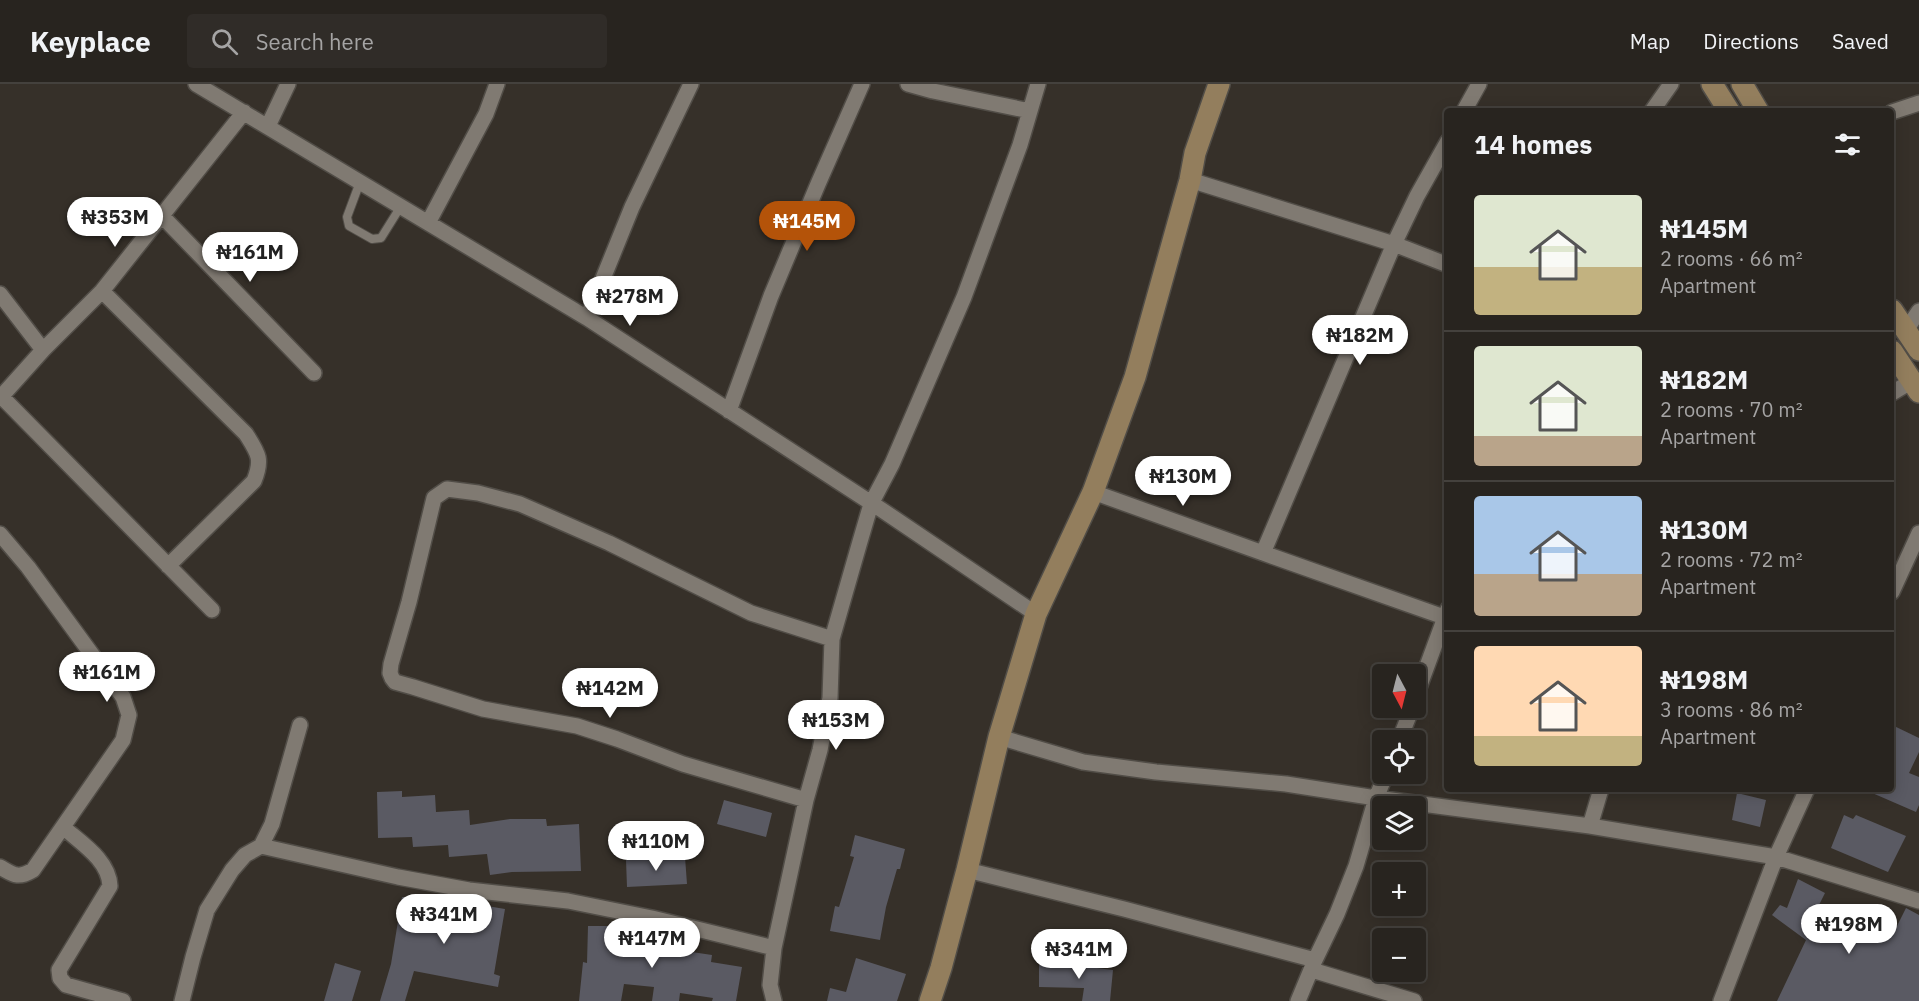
<!DOCTYPE html>
<meta charset="utf-8">
<style>
body{margin:0;font-family:"IBM Plex Sans",sans-serif;background:#302c28;color:#f1f3f6;height:100vh;display:flex;flex-direction:column;font-size:22px;white-space:nowrap}
*{box-sizing:border-box;margin:0}
p{font-size:20px;color:#a5a4a4}
.icon{flex:none;width:33px;height:33px;fill:none;stroke:currentColor;stroke-width:2;stroke-linecap:round;stroke-linejoin:round}
.map{position:relative;flex:1;overflow:hidden}
.drawer{position:absolute;left:1444px;top:24px;width:450px;height:684px;display:flex;flex-direction:column;background:#28241f;border-radius:6px;box-shadow:0 3px 15px #0003,0 0 0 2px #44413d}
.drawer>*{flex:none}
.needle{width:39px;rotate:173deg}
.controls{position:absolute;left:1372px;top:580px;display:grid;gap:12px}
.controls a{display:grid;place-items:center;width:54px;height:54px;border-radius:6px;background:#28241f;box-shadow:0 3px 15px #0003,0 0 0 2px #44413d;font-size:30px}
.price{position:absolute;translate:-50% -51px;padding:0 14px;border-radius:21px;background:#fff;color:#222;font-size:20px;line-height:39px;filter:drop-shadow(0 2px 3px #0008)}
.price::after{content:'';position:absolute;left:50%;top:36px;width:18px;height:14px;margin-left:-9px;background:inherit;clip-path:polygon(0 0,100% 0,50% 100%)}
.price.on{background:#b45309;color:#fff}
ul{padding:0;list-style:none}
li{display:flex;align-items:center;gap:18px;height:150px;padding:0 30px}
li+li{border-top:2px solid #44413d}
li span{display:grid;place-items:center;flex:none;width:168px;height:120px;border-radius:6px;color:#555}
li>.icon{margin-inline-start:auto}
span .icon{width:72px;height:72px;fill:#fffc;stroke-width:1}
li b{font-size:26px}
h2{display:flex;justify-content:space-between;align-items:center;height:72px;padding:0 30px;font-size:26px}
header{display:flex;align-items:center;gap:36px;box-sizing:border-box;height:84px;padding:0 30px;background:#28241f;border-bottom:2px solid #44413d}
header strong{font-size:28px}
nav{display:flex;gap:33px;margin-inline-start:auto;font-size:21px}
.search{width:420px;height:54px;background:#302c28;display:flex;align-items:center;gap:15px;box-sizing:border-box;padding:0 21px;border-radius:6px;color:#a5a4a4;font-size:22px}
.map>svg:first-child{display:block}
</style>
<header>
<strong>Keyplace</strong>
<div class="search"><svg class="icon" aria-label="search" viewBox="0 0 24 24"><circle cx="10" cy="10" r="6"/><path d="M15 15l6 6"/></svg>Search here</div>
<nav><a>Map</a><a>Directions</a><a>Saved</a></nav>
</header>
<div class="map">
<svg width="1919" height="917" viewBox="0 0 1919 917">
<rect width="100%" height="100%" fill="#363029"/>
<!-- building -->
<path fill="#5a5a63" d="M1892 641 1919 654V668L1909 689 1919 693V721L1916 728 1863 705H1892Z
M402 707V713L435 711 436 728 469 726 470 741 510 735H546L547 742 579 740 581 787 512 788 490 791 487 770 449 773 448 761 413 763 412 753 378 754 377 708Z
M1737 709 1766 716 1760 743 1732 736Z
M724 716 772 729 766 753 717 740Z
M1844 731 1853 735 1856 731 1906 752 1888 788 1831 764Z
M855 751 905 765 900 785H897L886 823 880 856 830 847 835 822 839 823 854 773 850 772Z
M685 773 687 800 627 803 626 776Z
M1798 795 1825 809 1817 825 1857 843 1863 834 1893 850 1906 824 1919 831V917H1777L1806 856 1772 831 1780 821 1787 824Z
M402 813 438 819 439 818 474 823 475 820 505 825 494 890 500 892 498 903 414 887 405 917H380L391 880Z
M588 842H616V849L686 857 685 867 712 871 711 878 742 883 736 917H712L713 914 680 909 679 917H652L654 903 624 900 621 917H579L583 878 587 879Z
M856 874 906 890 897 917H827L830 904 846 908Z
M335 879 361 887 352 917H324Z
M1039 881H1073L1113 886 1110 917H1082L1084 904 1039 903Z"/>
<g fill="none" stroke-linecap="round" stroke-linejoin="round">
<!-- lane casing -->
<g stroke="#514d47" stroke-width="10">
<path id="lane" d="M360 98 347 133 349 142 372 155 381 154 401 122"/>
</g>
<!-- street casing -->
<g stroke="#514d47" stroke-width="18">
<path id="street" d="M196 0 587 234 882 426 1036 530
M908 0 933 7 1030 27
M1464 27 1479 0
M1652 27 1671 0
M1892 28 1919 19
M268 42 288 0
M1448 57 1417 112 1394 160 1448 181
M1190 96 1394 160 1263 469 1444 533
M162 132 314 289
M428 139 486 30 497 0
M102 207 246 350C258 369 263 375 254 397L168 482
M0 210 43 266
M587 234 632 123 691 0
M1906 246 1919 227
M1892 309 1912 297
M2 313 212 526
M0 314 43 266 102 207 244 28
M729 327 771 212 818 100 862 0
M1093 408 1263 469
M0 450 28 483 123 613 129 631 123 656 33 786C18 795 14 791 0 783
M1892 508 1919 449
M1416 612 1448 525
M300 641 272 740 261 762 398 793 469 806 568 817 652 834 774 864
M999 653 1083 678 1156 688 1286 700 1376 714 1386 690
M1399 657 1412 624
M806 716 683 680 617 655 577 642 483 625 413 603 395 598 392 594 390 589 391 580 409 518 434 414 447 405 478 409 520 420 609 459 751 529 832 555
M1590 742 1601 705
M63 743C81 759 109 776 110 802L59 886 60 894 66 901 123 917
M967 786 1124 825 1315 876 1298 917
M1315 876 1337 830 1356 782 1376 714 1590 742 1776 773 1919 817
M1312 886 1414 917
M182 917 193 873 207 826 232 786 245 771 261 762
M774 917 770 901 774 864 806 716 820 666 830 614 832 555 859 461 871 420 892 380 964 213 1020 61 1038 0
M1721 917 1776 773 1807 705"/>
</g>
<!-- secondary casing -->
<g stroke="#514d47" stroke-width="24">
<path id="secondary" d="M1712 0 1729 27
M1742 0 1758 27
M1892 226 1919 266
M1892 267 1919 308
M930 917 941 884 967 786 999 653 1036 530 1093 408 1135 293 1190 96 1195 69 1219 0"/>
</g>
<!-- lane -->
<use href="#lane" stroke="#807a72" stroke-width="8"/>
<!-- street -->
<use href="#street" stroke="#807a72" stroke-width="15"/>
<!-- secondary -->
<use href="#secondary" stroke="#937e5d" stroke-width="21"/>
</g>
</svg>
<div class="controls">
<a><svg class="needle" viewBox="-14 -14 28 28"><path d="M0-13l5 13h-10z" fill="#e53935"/><path d="M0 13l5-13h-10z" fill="#a5a4a4"/></svg></a>
<a><svg class="icon" aria-label="locate" viewBox="0 0 24 24"><circle cx="12" cy="12" r="6"/><path d="M12 2v4M12 18v4M2 12h4M18 12h4"/></svg></a>
<a><svg class="icon" aria-label="layers" viewBox="0 0 24 24"><path d="M12 4l9 5-9 5-9-5zM3 14l9 5 9-5"/></svg></a>
<a>+</a>
<a>−</a>
</div>
<b class="price" style="left:115px;top:164px">₦353M</b>
<b class="price on" style="left:807px;top:168px">₦145M</b>
<b class="price" style="left:250px;top:199px">₦161M</b>
<b class="price" style="left:630px;top:243px">₦278M</b>
<b class="price" style="left:1360px;top:282px">₦182M</b>
<b class="price" style="left:1183px;top:423px">₦130M</b>
<b class="price" style="left:107px;top:619px">₦161M</b>
<b class="price" style="left:610px;top:635px">₦142M</b>
<b class="price" style="left:836px;top:667px">₦153M</b>
<b class="price" style="left:656px;top:788px">₦110M</b>
<b class="price" style="left:444px;top:861px">₦341M</b>
<b class="price" style="left:1849px;top:871px">₦198M</b>
<b class="price" style="left:652px;top:885px">₦147M</b>
<b class="price" style="left:1079px;top:896px">₦341M</b>
<section class="drawer">
<h2>14 homes<svg class="icon" aria-label="filters" viewBox="0 0 24 24"><path d="M4 7h16M4 17h16"/><circle cx="9" cy="7" r="2"/><circle cx="15" cy="17" r="2"/></svg></h2>
<ul>
<li><span style="background:linear-gradient(#dfe7d0 60%,#c2b280 0)"><svg class="icon" aria-label="home" viewBox="0 0 24 24"><path d="M3 11l9-7 9 7M6 9v11h12V9"/></svg></span><div><b>₦145M</b><p>2 rooms · 66 m²</p><p>Apartment</p></div></li>
<li><span style="background:linear-gradient(#dfe7d0 75%,#b9a48a 0)"><svg class="icon" aria-label="home" viewBox="0 0 24 24"><path d="M3 11l9-7 9 7M6 9v11h12V9"/></svg></span><div><b>₦182M</b><p>2 rooms · 70 m²</p><p>Apartment</p></div></li>
<li><span style="background:linear-gradient(#a9c7e8 65%,#b9a48a 0)"><svg class="icon" aria-label="home" viewBox="0 0 24 24"><path d="M3 11l9-7 9 7M6 9v11h12V9"/></svg></span><div><b>₦130M</b><p>2 rooms · 72 m²</p><p>Apartment</p></div></li>
<li><span style="background:linear-gradient(#ffd9b3 75%,#c2b280 0)"><svg class="icon" aria-label="home" viewBox="0 0 24 24"><path d="M3 11l9-7 9 7M6 9v11h12V9"/></svg></span><div><b>₦198M</b><p>3 rooms · 86 m²</p><p>Apartment</p></div></li>
</ul>
</section>
</div>
